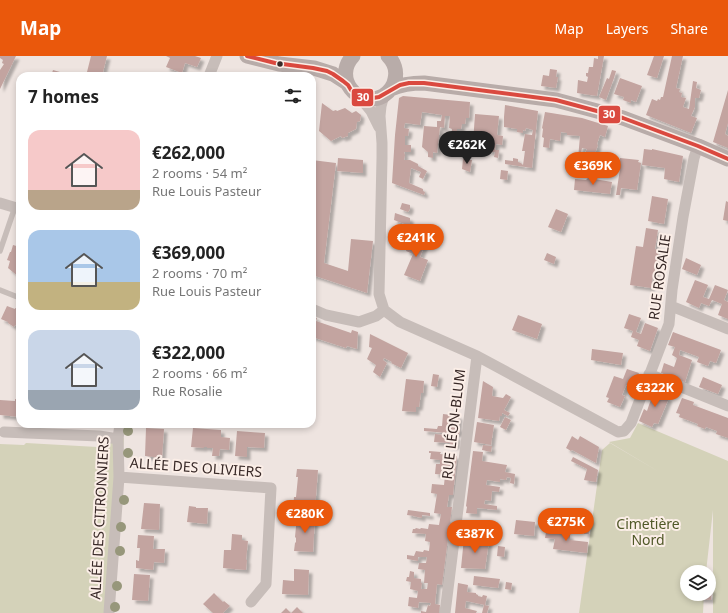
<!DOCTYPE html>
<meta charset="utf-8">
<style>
body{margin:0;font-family:"Noto Sans",sans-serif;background:#f2f2f2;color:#222;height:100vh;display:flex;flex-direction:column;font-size:15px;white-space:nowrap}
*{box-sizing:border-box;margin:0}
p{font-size:13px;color:#767676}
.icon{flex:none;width:22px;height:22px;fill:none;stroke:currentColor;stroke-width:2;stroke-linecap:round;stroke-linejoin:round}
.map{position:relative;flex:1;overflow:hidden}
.sheet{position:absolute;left:16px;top:16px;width:300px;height:356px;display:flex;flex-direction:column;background:#fff;border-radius:12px;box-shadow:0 2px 6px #0003}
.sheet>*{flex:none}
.controls{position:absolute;left:680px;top:509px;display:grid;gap:8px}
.controls a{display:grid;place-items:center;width:36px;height:36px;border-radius:50%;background:#fff;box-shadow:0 2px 6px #0003;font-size:20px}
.price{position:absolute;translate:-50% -34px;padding:0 9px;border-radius:14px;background:#ea580c;color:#fff;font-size:13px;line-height:26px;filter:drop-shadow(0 1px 2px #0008)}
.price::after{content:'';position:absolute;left:50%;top:24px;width:12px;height:9px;margin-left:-6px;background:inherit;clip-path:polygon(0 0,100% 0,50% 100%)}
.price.selected{background:#222;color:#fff}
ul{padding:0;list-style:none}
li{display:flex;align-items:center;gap:12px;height:100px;padding:0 12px}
li span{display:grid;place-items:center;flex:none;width:112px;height:80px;border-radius:12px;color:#555}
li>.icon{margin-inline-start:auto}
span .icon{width:48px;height:48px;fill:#fffc;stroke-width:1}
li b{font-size:17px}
h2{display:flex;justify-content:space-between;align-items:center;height:48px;padding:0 12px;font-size:17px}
header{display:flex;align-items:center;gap:24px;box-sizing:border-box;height:56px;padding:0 20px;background:#ea580c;color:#fff}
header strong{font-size:19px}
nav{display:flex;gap:22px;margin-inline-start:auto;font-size:14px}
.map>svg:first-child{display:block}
</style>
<header>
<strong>Map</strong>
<nav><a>Map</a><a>Layers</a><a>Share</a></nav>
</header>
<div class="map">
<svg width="728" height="557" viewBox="0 0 728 557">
<defs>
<filter id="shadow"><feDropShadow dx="3.5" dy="3.5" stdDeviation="1" flood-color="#0004"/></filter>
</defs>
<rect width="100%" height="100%" fill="#eee4e0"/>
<!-- green -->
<path fill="#d4d2b9" d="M638 367 728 405V557H713V454L706 516H687V538H704L703 557H579L602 394 610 387 661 417 609 386 630 382Z
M124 382 112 557H0V388L24 389 26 387 97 391Z"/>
<!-- building -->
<path fill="#c3a4a0" filter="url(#shadow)" d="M0 0H16L0 33V14L4 8 2 7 3 4 0 2Z
M91 0H107L102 20H95V18L87 16Z
M166 0H195L201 2 197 11 185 7 182 17 166 11 170 2Z
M598 0H604L597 40 577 37 578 24 587 26 588 21 586 20V17H588L589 11H593L594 2 598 3Z
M654 0H664L657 22 647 19Z
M672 0H683L676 32 680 33 679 36 682 37 681 41 686 42 683 51 689 53 693 25 697 26 696 32 701 34 699 42H695V51L691 60 697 62 691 77 646 59 652 43 657 45 658 43 660 44 661 41H663Z
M550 13 557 14 556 21H558L556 32 541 30 543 19 549 20Z
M53 14 74 20H51Z
M612 14 616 15 614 22 606 44 599 41 607 22 609 23Z
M620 22 642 30 636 46 631 44V47L623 44 624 41 614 38Z
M728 34V67L725 78 728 80V92L713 86Z
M403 40 470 46 469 62H466L465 68H462L461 73H457V80L452 79V73L449 72 450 60H445L444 72 440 71 437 97 433 96V102L428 101V96L422 91 424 70 437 71V65H441L442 59 422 56 420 69 405 67 404 72 409 73 408 80H405V89H411V96H404L405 99 404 104H410L418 108V110L427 115 423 123 419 121 421 116 411 112 409 127 423 133V135L425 136 424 139 392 127 395 79 399 42Z
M322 47 333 55 336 54 337 55 345 52 352 57 356 55 361 59 360 65 357 66 356 73 348 77V80L342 82 341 80 331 85 319 75Z
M505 49 538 55 532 112 505 108V104L513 105V102L518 103V106L521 107 523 109 525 95H522L525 78 532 79 533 74 526 72 525 75 523 74V77L517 76V73L504 71V61Z
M545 56 582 62 608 70 605 81 600 79 597 88 598 89 594 100 585 97 587 93 582 92 581 98H583L582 104 578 103 580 80 567 79V77L561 76 560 85 550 83 549 92 543 91 544 82 542 81 543 73 542 72Z
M475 58 499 60 497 79 503 80 502 89 496 88 495 94H499L498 102 494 101 495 96H489L490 86 483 85V88L473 87Z
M644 93 652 94V93L683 100 679 126 664 123 665 112 642 109Z
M338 102 363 104V117L337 115Z
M620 102 639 104 638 106 641 107 637 134 621 132 620 139H616L620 113Z
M463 103 472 104 470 116 462 113Z
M312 104 336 107 324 207 348 215 351 183 373 185 367 237 312 219V141L314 124H312Z
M501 114 508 115 507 124 500 123Z
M588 122 612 126 610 138 574 134 575 123 586 124Z
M652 140 668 143 664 168 648 165Z
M726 145 728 146V165L723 164Z
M402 147 410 149V153L408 156 400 153Z
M556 153 568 158 561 176 548 171Z
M395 157 410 162V170L394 164Z
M646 172 658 174 655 193 659 194 655 219H653L651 232 630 229 636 190 643 191Z
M412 177 427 183 420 201 428 204 420 225 404 219 413 198 406 195Z
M13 189 20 191V217L19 221 8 212 10 205 7 204 10 196H11Z
M547 197 556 201 554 208 544 204Z
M686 202 701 209 697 219 682 213Z
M695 224 708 229 703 241 709 243 715 229 728 234 724 244 728 246V263L718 259 722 248 712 244 709 250 701 247 699 252 686 246Z
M7 250 15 253V252L20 254V272L15 269 14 271 8 267V266L1 263Z
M629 258 641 262 636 276 641 278 645 267 658 272 650 295 637 290 639 284 631 281 633 275 624 272Z
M518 259 542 268 537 283 512 274Z
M312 260 317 262 316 265 351 277 352 274 358 276 357 293 347 290 346 292 312 281Z
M673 276 721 294 716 307 710 305 708 310 697 306 699 301 680 294 679 299 692 304 685 326 661 317 664 307 674 311 677 302 672 299 675 291 668 289Z
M370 278 408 297 401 312 391 307 392 306 384 302 383 304 387 307 380 321 373 316 376 309 367 303 372 292 369 291Z
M592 293 623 297 621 309 591 304Z
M627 313 639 317 637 322 639 323 636 333 626 329 622 339 625 340 620 351 607 346 609 342 606 341 614 320 623 323Z
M433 318 439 319 437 331 431 330Z
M703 321 722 329 718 338 699 331Z
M406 323 424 325 423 337H421L419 351H416V356L402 355Z
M483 325 493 331 492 340 503 342 506 338 511 341 504 354 510 357 508 360 502 357V360H500L499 365 478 362Z
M653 331 667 336 665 341 669 342 658 368 654 367 652 371 639 365 644 353 647 355 649 349 651 344 648 343Z
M682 342 694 346 693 349 728 362V382L716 378 717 375 706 371 705 373 697 370 698 368 679 361 680 358 676 357Z
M15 343 20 344V361L0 359V344L15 345Z
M443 358 459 360 458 372H460L459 378 424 375V372L437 373 438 370H442Z
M505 361 511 364 506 374 500 371Z
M477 366 494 369 491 389 474 386Z
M146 372 164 373 162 402 145 400Z
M193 372 221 374V381L230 382 229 394 220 393 219 400H212L213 392H207V391H204V392L191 391Z
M237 375 265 377 264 392 247 391V401L235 400Z
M435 378 457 380 456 390H450V387L434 386Z
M572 380 578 384 580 380 599 391 596 407 572 394 571 395 566 392Z
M483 389 492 390 491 396 482 394Z
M429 395 441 396 440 398 457 400 453 439H449L447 451H452L442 529 437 528 435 548 440 549 439 557H421V555L426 556 428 549 430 550 431 547 419 546 418 552 408 550 409 541 417 542 418 535 410 533 411 526 406 525 407 521H409L410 515 414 516V522L421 523V527H422L421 533H427L428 527H424L425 514 418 513 419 507H426L427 501H418V505L407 503V499L414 500 416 495 423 496 424 494 429 495 430 486 425 485 426 478 412 477 413 473H415L416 472 420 473 421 472 428 473 429 468 439 469 441 458 434 457 437 438 431 437 432 428 444 429 445 419 435 418 436 408H440V404L430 403 431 397H429Z
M473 395 483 396 482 405 507 409 505 416 515 418 514 428 510 427 511 422 507 421 506 424 500 423V426L487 424 486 429 500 431 499 436 492 435 491 445 485 444 484 448 497 450V454L477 452V458L466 457 467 451 466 450Z
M573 401 598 414 596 426 584 424 587 413 571 405Z
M297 413 318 414 315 453 293 452 294 441H296L298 421H296Z
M144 447 160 448 159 474 141 473Z
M189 450 196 451V452H208L207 468 187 466Z
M408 454 430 457V460L422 459V462L413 460H414L407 459Z
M297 460 315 461 313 496 294 495 295 487 296 486V482L295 481Z
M586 463H591L589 478H584Z
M516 464 535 466 534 480 514 478Z
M478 467 492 468 491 475 477 474Z
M547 470 557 472 556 477 570 479V484L588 486 587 497 553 493 555 483 545 482Z
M232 478 242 479V484L248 485 246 504H247L246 514 223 512 224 494H231Z
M138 479 154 480 153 493H165L164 507 154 506 153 514 136 512V504L139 505 140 492H137Z
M464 482 489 485 485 513 461 512Z
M498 490 505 491 504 501 497 500Z
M294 513 309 514 308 539 282 538 283 524 294 525Z
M134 518 150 519 148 545 132 544Z
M474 520 500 523 498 532 473 529Z
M506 526 512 527 511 534 505 533Z
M458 527 468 529 467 536 476 537V538L478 539V540L482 541 483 539 487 540 485 549 466 545 465 552 477 555 476 557H455Z
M709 533H712L711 544 699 543 700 538H709Z
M214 537 223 546 224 545 230 550 223 557H213L203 548Z
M484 549 489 550 487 557H482Z
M297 551 303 557H281L286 552 291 557Z"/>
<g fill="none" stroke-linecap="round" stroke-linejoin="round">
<!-- service -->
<path stroke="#c7bdb9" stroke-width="5.5" d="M0 195 15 151
M0 234 20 242"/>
<!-- minor -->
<path stroke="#c7bdb9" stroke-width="11" d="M209 20 217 0
M358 39 371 55 379 71
M384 39 381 50 380 60 382 87V102L379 238 384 254 400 266 477 300 445 557
M0 147 20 153
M671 250 728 273
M312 253 326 259 359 266 376 260 384 254
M477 300 618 376 624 375 631 367 669 268 672 234 683 161 694 102 698 90
M649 318 728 350
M4 376 99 380 118 383
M119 421 271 432 266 528 251 546
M109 557 119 421 118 383 120 368"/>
<!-- secondary -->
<path stroke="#b8aca9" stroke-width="15" d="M247 0 279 8 314 12 333 18 347 27
M353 0C333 21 357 53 383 40 389 36 394 30 395 23 397 15 394 6 388 0
M391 33C402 28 412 27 424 27L556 44 623 62 698 90 728 103"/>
<!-- bus-1 casing -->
<g stroke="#fbeee7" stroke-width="7">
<path id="bus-1" d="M247 0 275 7 313 12 327 15 333 18 343 25 348 29 351 34 357 39 367 43 379 41 400 29 409 27H424L556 44 623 62 698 90 728 103"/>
</g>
<!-- bus-1 -->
<use href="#bus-1" stroke="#da493f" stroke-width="4"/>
</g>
<!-- trees -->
<g fill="#97977b">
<circle cx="128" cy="375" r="5"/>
<circle cx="128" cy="397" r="5"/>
<circle cx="124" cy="444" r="5"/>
<circle cx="121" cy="471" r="5"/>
<circle cx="120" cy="495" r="5"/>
<circle cx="117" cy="530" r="5"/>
<circle cx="115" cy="551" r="5"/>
</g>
<!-- markers -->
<circle fill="#382927" stroke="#fbeee7" stroke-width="1.5" cx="280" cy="8" r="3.5"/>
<g text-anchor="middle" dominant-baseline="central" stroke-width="4" stroke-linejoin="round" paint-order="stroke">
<!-- street labels -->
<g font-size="14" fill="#382927" stroke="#fbeee7">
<text transform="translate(659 221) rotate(-82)">RUE ROSALIE</text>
<text transform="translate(453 368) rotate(-83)">RUE LÉON-BLUM</text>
<text transform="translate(196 411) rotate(4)">ALLÉE DES OLIVIERS</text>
<text transform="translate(99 462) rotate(-87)">ALLÉE DES CITRONNIERS</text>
</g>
<!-- park labels -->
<g font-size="14" fill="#505828" stroke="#fbeee7">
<text x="648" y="467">Cimetière<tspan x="648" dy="16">Nord</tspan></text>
</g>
</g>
<g stroke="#fbeee7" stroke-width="1.5">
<rect x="351" y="32" width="23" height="19" rx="4" fill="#da493f"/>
<rect x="598" y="49" width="23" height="19" rx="4" fill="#da493f"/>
</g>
<g font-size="11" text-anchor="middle" font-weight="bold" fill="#fff">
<text x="363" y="45">30</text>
<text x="609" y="62">30</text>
</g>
</svg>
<div class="controls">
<a><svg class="icon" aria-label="layers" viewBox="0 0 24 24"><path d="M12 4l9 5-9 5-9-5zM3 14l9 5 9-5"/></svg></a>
</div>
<b class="price selected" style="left:467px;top:109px">€262K</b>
<b class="price" style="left:593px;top:130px">€369K</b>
<b class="price" style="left:416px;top:202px">€241K</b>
<b class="price" style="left:655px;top:352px">€322K</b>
<b class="price" style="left:305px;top:478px">€280K</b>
<b class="price" style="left:566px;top:486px">€275K</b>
<b class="price" style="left:475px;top:498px">€387K</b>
<section class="sheet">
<h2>7 homes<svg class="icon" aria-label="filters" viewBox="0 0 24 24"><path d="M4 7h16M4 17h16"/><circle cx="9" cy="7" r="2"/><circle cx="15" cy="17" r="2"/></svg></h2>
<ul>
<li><span style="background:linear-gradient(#f6c9c9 75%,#b9a48a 0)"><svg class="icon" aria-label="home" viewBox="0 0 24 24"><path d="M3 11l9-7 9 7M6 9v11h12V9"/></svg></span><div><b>€262,000</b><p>2 rooms · 54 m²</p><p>Rue Louis Pasteur</p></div></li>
<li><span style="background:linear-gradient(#a9c7e8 65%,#c2b280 0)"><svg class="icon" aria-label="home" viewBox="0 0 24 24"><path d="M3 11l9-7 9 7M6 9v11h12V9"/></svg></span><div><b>€369,000</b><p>2 rooms · 70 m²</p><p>Rue Louis Pasteur</p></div></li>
<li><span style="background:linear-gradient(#c9d6e8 75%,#9aa5b1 0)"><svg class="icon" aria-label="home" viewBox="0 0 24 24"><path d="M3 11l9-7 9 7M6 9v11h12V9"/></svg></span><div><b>€322,000</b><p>2 rooms · 66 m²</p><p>Rue Rosalie</p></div></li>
</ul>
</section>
</div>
